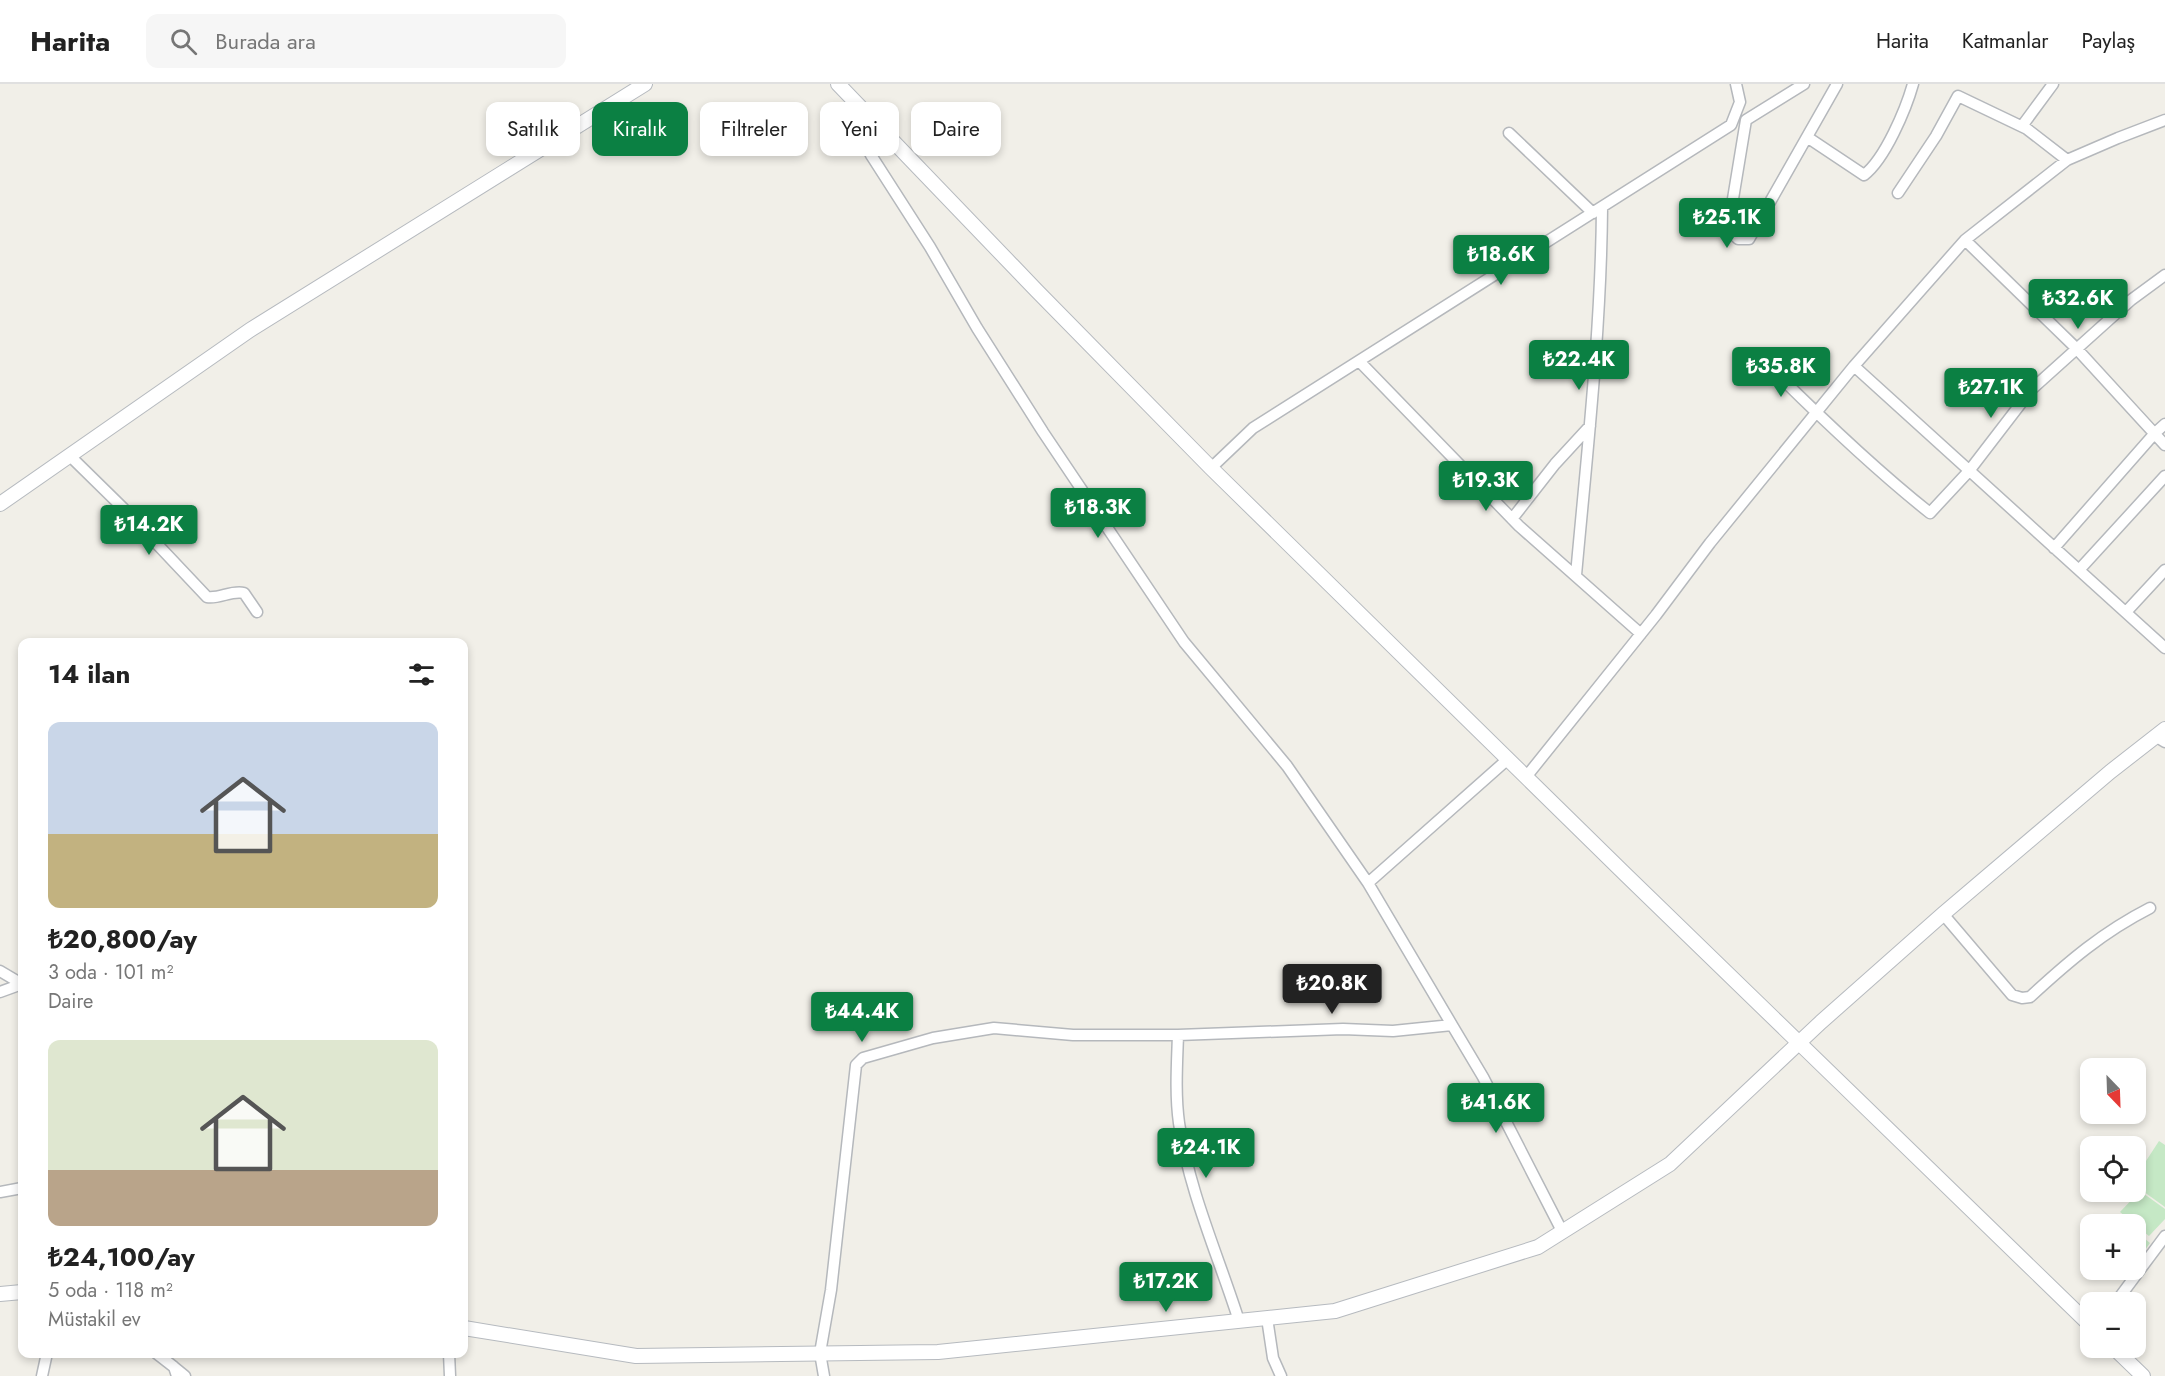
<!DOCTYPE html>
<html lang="tr">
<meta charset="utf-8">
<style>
body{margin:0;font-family:Jost,sans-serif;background:#f6f6f6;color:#222;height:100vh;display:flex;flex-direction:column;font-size:22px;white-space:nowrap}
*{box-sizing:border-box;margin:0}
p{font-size:20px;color:#767676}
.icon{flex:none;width:33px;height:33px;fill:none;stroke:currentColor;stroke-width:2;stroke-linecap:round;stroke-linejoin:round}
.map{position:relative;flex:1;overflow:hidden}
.panel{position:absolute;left:18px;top:554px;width:450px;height:720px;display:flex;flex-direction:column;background:#fff;border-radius:12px;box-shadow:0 3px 9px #0003}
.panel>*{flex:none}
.guide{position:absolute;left:486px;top:18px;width:570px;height:54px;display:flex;gap:12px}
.needle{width:39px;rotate:157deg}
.fabs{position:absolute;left:2080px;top:974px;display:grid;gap:12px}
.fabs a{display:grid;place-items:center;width:66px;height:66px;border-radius:12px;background:#fff;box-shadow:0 3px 9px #0003;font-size:30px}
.price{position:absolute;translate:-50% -51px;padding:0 14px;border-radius:6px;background:#0b8043;color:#fff;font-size:20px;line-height:39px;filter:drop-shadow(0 2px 3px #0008)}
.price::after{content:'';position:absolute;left:50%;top:36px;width:18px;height:14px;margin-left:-9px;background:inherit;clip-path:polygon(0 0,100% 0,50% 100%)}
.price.active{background:#222;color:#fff}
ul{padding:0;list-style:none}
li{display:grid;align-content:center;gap:12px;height:318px;padding:0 30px}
li span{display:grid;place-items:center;height:186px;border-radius:12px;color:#555}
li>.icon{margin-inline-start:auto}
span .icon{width:108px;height:108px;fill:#fffc;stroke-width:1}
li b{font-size:26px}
h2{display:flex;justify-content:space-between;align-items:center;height:72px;padding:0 30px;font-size:26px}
.chip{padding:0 21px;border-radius:12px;background:#fff;box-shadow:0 3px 9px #0003;font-size:21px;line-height:54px}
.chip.active{background:#0b8043;color:#fff}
header{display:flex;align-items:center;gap:36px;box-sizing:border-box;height:84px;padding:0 30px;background:#fff;border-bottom:2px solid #e0e0e0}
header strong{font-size:28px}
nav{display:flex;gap:33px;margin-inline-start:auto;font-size:21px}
.search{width:420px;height:54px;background:#f6f6f6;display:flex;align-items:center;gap:15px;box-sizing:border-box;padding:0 21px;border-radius:12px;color:#767676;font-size:22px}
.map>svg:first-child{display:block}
</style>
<header>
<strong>Harita</strong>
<div class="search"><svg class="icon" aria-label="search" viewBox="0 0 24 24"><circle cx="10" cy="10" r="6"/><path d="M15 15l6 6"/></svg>Burada ara</div>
<nav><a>Harita</a><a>Katmanlar</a><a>Paylaş</a></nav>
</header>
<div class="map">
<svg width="2165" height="1292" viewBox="0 0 2165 1292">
<rect width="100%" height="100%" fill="#f1efe8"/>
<!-- green -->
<path fill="#c5e8c5" d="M2159 1057 2165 1061V1123L2140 1105 2146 1077Z
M2140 1107 2165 1125V1135L2149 1152 2120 1128Z
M2139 1150 2150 1159 2142 1170 2136 1165V1154Z"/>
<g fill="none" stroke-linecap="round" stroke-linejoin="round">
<!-- street casing -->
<g stroke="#b5b8bc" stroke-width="13">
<path id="street" d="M1804 0 1746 36 1728 145 1738 155H1749L1837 0
M2022 42 2053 0
M1509 49 1593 129
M1807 53 1864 91C1885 75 1906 25 1913 0
M1898 109 1936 52 1958 12 2027 45 2067 76
M1965 156 2076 264 2165 361
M1359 277 1519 442 1641 550
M1766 279C1818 331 1872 383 1930 429L1969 387 2032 305 2131 216 2165 191
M1854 282 2165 564
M69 371 123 424 207 513C220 515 231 506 244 509L257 528
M1211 384 1253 344 1731 41 1740 18 1736 0
M1512 435 1555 380 1590 342
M2054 464 2155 349 2165 340
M2079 486 2165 392
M1576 491C1587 369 1601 247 1602 124
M2126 528 2165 486
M2155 652 2165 658
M1526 693 1656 531 1710 459 1854 282 1965 156 2067 76 2118 54 2165 36
M1368 799 1508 675
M1943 830 2012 911 2022 914 2030 913C2069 877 2103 848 2150 824
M0 887 22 900
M0 908 22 900
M1452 941 1483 993 1562 1147
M1178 951C1177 980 1175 1010 1179 1039 1189 1107 1218 1171 1239 1237
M0 1108 22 1104
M2116 1218 2165 1152
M1267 1234 1273 1274 1281 1292
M156 1269 174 1283
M449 1269 450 1292
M42 1292 47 1269
M177 1292 174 1283 185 1292
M824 1292 820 1269 831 1206 856 981 863 974 933 954 994 944 1073 951H1178L1343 945 1393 947 1452 941 1368 799 1287 682 1184 558 1043 348 977 244 930 163 871 71 851 32V24L855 18"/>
</g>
<!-- secondary casing -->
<g stroke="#b6babf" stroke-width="16">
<path id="secondary" d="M838 0 1037 207 1211 384 1625 790 2091 1242
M0 420 250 246 645 0
M0 1210 22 1208
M464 1244 636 1272 938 1268 1335 1227 1538 1163 1670 1080 1821 938 1943 830 2110 688 2165 645
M2113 1263 2143 1292"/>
</g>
<!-- street -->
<use href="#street" stroke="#fff" stroke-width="10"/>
<!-- secondary -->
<use href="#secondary" stroke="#fff" stroke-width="14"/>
</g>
</svg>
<div class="fabs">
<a><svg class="needle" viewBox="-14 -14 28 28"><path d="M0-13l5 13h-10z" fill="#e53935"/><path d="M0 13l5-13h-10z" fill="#767676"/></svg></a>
<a><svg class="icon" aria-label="locate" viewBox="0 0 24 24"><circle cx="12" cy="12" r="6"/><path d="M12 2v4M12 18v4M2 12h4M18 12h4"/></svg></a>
<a>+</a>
<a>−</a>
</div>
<b class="price" style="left:1727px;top:165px">₺25.1K</b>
<b class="price" style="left:1501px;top:202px">₺18.6K</b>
<b class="price" style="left:2078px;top:246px">₺32.6K</b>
<b class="price" style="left:1579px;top:307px">₺22.4K</b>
<b class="price" style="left:1781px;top:314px">₺35.8K</b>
<b class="price" style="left:1991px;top:335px">₺27.1K</b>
<b class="price" style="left:1486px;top:428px">₺19.3K</b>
<b class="price" style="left:1098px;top:455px">₺18.3K</b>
<b class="price" style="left:149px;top:472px">₺14.2K</b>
<b class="price active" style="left:1332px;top:931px">₺20.8K</b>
<b class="price" style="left:862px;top:959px">₺44.4K</b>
<b class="price" style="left:1496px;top:1050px">₺41.6K</b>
<b class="price" style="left:1206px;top:1095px">₺24.1K</b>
<b class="price" style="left:1166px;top:1229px">₺17.2K</b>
<div class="guide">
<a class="chip">Satılık</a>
<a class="chip active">Kiralık</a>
<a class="chip">Filtreler</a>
<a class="chip">Yeni</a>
<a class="chip">Daire</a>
</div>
<section class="panel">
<h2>14 ilan<svg class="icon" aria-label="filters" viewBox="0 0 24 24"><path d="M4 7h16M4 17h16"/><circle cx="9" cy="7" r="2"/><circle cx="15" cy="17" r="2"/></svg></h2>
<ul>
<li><span style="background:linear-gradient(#c9d6e8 60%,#c2b280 0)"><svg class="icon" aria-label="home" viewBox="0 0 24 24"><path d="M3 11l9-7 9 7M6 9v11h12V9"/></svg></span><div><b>₺20,800/ay</b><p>3 oda · 101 m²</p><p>Daire</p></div></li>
<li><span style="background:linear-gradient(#dfe7d0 70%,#b9a48a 0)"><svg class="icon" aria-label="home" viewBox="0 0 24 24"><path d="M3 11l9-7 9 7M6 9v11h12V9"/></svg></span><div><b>₺24,100/ay</b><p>5 oda · 118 m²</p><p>Müstakil ev</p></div></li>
</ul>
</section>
</div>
